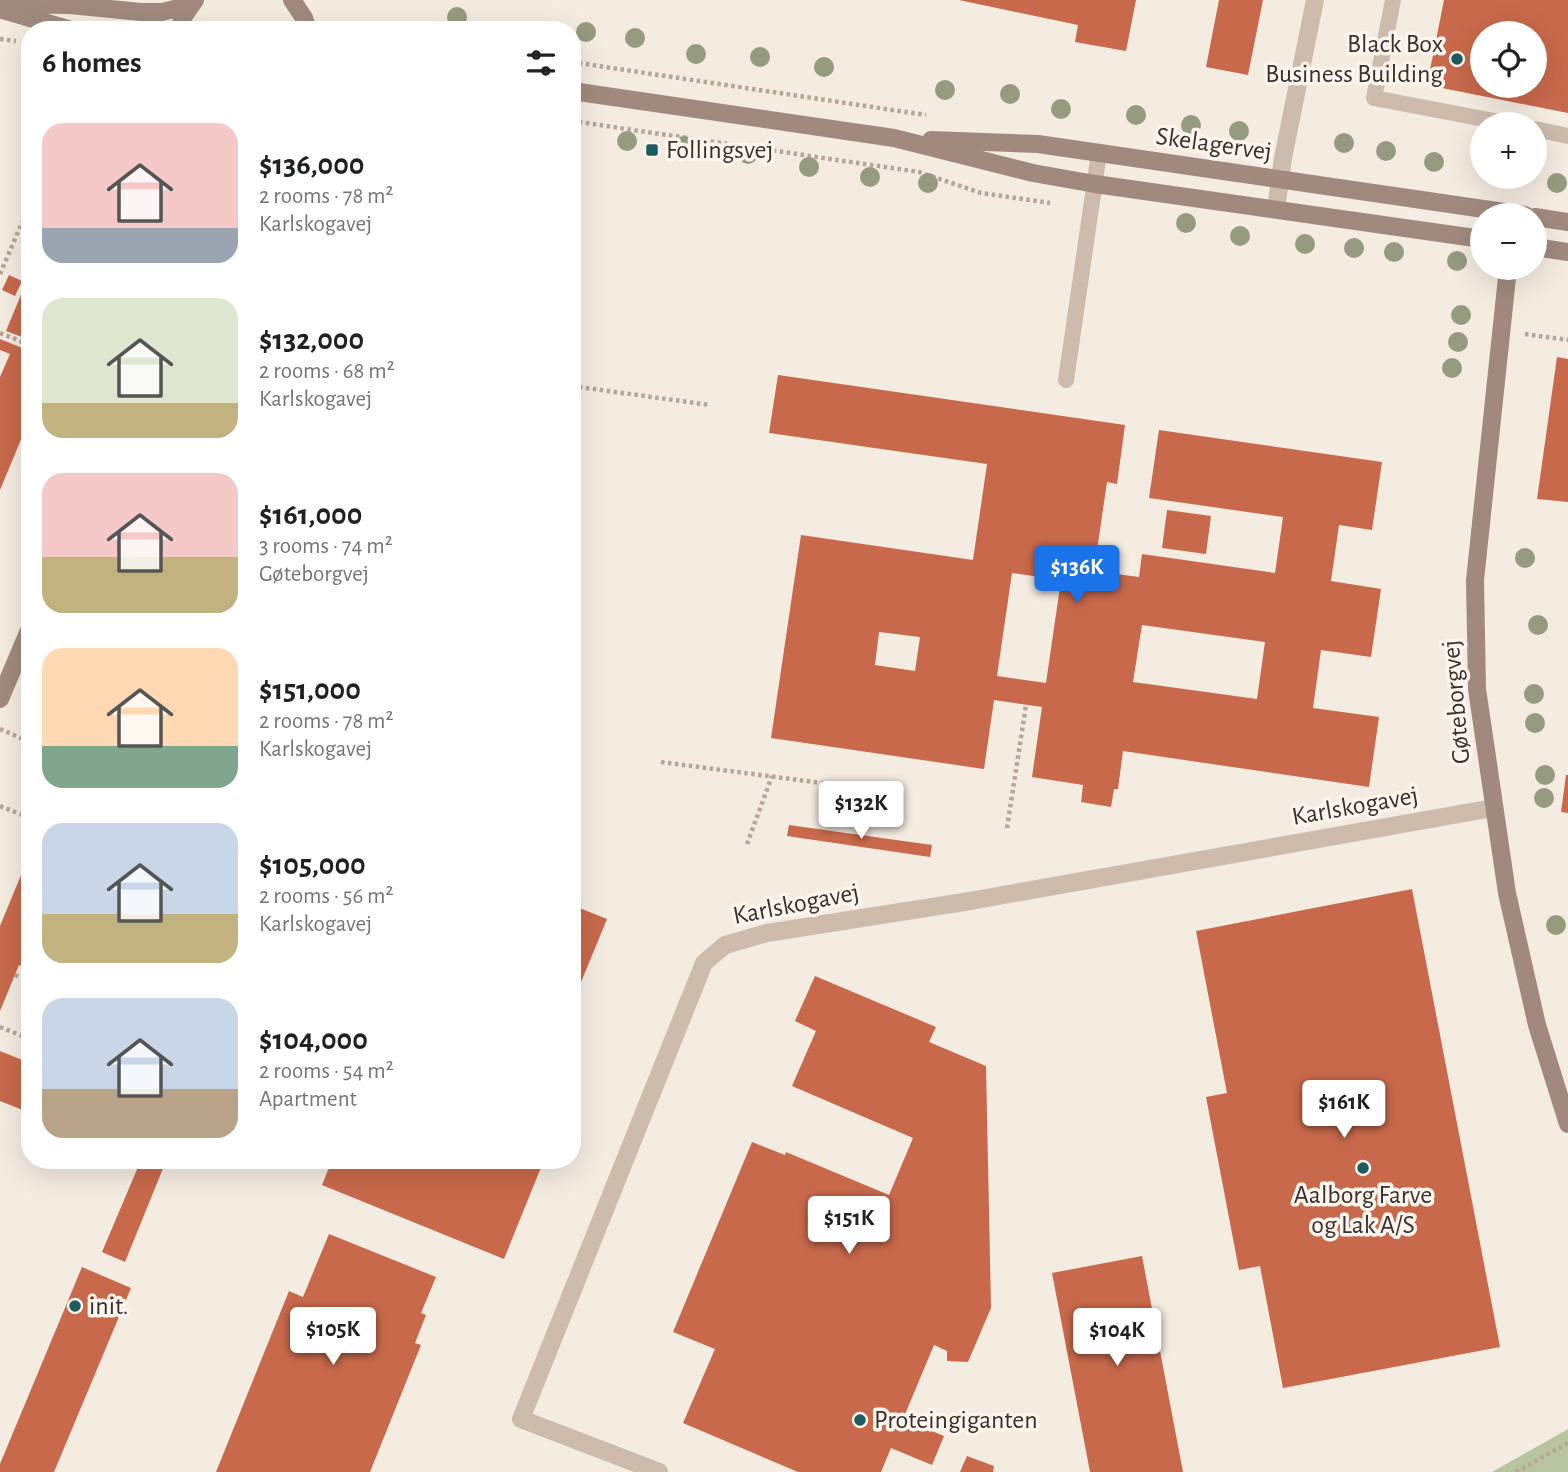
<!DOCTYPE html>
<meta charset="utf-8">
<style>
body{margin:0;font-family:"Alegreya Sans",sans-serif;background:#f2f2f2;color:#202124;height:100vh;display:flex;flex-direction:column;font-size:26px;white-space:nowrap}
*{box-sizing:border-box;margin:0}
p{font-size:23px;color:#757577}
.icon{flex:none;width:38px;height:38px;fill:none;stroke:currentColor;stroke-width:2;stroke-linecap:round;stroke-linejoin:round}
.map{position:relative;flex:1;overflow:hidden}
.sheet{position:absolute;left:21px;top:21px;width:560px;height:1148px;display:flex;flex-direction:column;background:#fff;border-radius:28px;box-shadow:0 7px 28px #0002}
.sheet>*{flex:none}
.controls{position:absolute;left:1470px;top:21px;display:grid;gap:14px}
.controls a{display:grid;place-items:center;width:77px;height:77px;border-radius:50%;background:#fff;box-shadow:0 7px 28px #0002;font-size:35px}
.price{position:absolute;translate:-50% -60px;padding:0 16px;border-radius:7px;background:#fff;color:#222;font-size:23px;line-height:46px;filter:drop-shadow(0 2px 4px #0008)}
.price::after{content:'';position:absolute;left:50%;top:42px;width:21px;height:16px;margin-left:-10px;background:inherit;clip-path:polygon(0 0,100% 0,50% 100%)}
.price.current{background:#1a73e8;color:#fff}
ul{padding:0;list-style:none}
li{display:flex;align-items:center;gap:21px;height:175px;padding:0 21px}
li span{display:grid;place-items:center;flex:none;width:196px;height:140px;border-radius:21px;color:#555}
li>.icon{margin-inline-start:auto}
span .icon{width:84px;height:84px;fill:#fffc;stroke-width:1}
li b{font-size:30px}
h2{display:flex;justify-content:space-between;align-items:center;height:84px;padding:0 21px;font-size:30px}
.map>svg:first-child{display:block}
</style>
<div class="map">
<svg width="1568" height="1472" viewBox="0 0 1568 1472">
<rect width="100%" height="100%" fill="#f4ebe1"/>
<!-- green -->
<path fill="#b8c4a0" d="M1568 1429V1472H1492Z"/>
<!-- building -->
<path fill="#c8694b" fill-rule="evenodd" d="M959 0H1136L1126 51 1075 42 1078 25Z
M1219 0H1263L1248 75 1206 67Z
M1444 0H1568V113L1427 85ZM1482 33H1535V86H1482Z
M30 273V340L6 331Z
M9 275 22 281 15 296 2 290Z
M0 339 30 351V418L0 490V377L10 354 0 350Z
M1557 357 1568 359V502L1537 499Z
M778 375 1125 425 1117 484 1107 482 1094 571 1139 577 1142 554 1275 573 1283 517 1149 498 1159 430 1382 462 1372 530 1339 525 1331 581 1381 589 1371 657 1321 650 1313 708 1379 717 1369 787 1123 751 1118 789H1114L1111 807 1081 802 1083 785 1032 777 1042 707 994 700 984 769 771 738 801 535 973 560 987 464 769 433ZM1012 573 1061 580 1046 683 997 676ZM1142 625 1265 642 1257 699 1133 682ZM879 632 920 637 915 671 875 665Z
M1167 510 1211 516 1206 554 1162 548Z
M1566 775H1568V813L1561 812Z
M789 825 932 845 930 857 787 836Z
M26 863 30 865V969L19 965 0 1011V926Z
M1412 889 1500 1347 1283 1388 1260 1266 1239 1270 1206 1097 1227 1093 1196 931Z
M572 905 607 919 572 1004Z
M815 976 936 1027 929 1042 986 1066 991 1308 968 1362 947 1361V1351L934 1345 903 1419 944 1436 932 1465 891 1448 881 1472H798L683 1423 715 1349 673 1332 752 1142 785 1155 786 1152 889 1195 913 1138 792 1086 816 1031 795 1021Z
M0 1051 30 1063V1113L0 1101Z
M141 1160H150L164 1166 125 1262 102 1252Z
M332 1160H544L504 1259 322 1185Z
M329 1234 436 1277 421 1313 426 1315 415 1343 421 1345 370 1472H216L289 1291 303 1297Z
M1142 1256 1183 1472H1090L1052 1273Z
M82 1267 131 1288 54 1472H0V1464Z
M967 1456 994 1466 993 1472H960Z"/>
<g fill="none" stroke-linecap="round" stroke-linejoin="round">
<!-- path -->
<path stroke="#b9a596" stroke-width="4.5" stroke-dasharray="3.5 3.5" stroke-linecap="butt" d="M331 24 354 30
M0 39 16 41
M572 62 926 115
M572 121 919 172 981 193 1050 203
M0 274 27 211
M0 333 30 345
M1525 334 1568 340
M572 386 710 405
M0 729 30 742
M572 735 580 736
M661 762 852 787 863 812
M0 806 30 818
M1007 828 1026 705
M747 844 772 776
M15 975 30 981
M0 1027 30 1039
M1516 1472 1568 1443"/>
<!-- lane -->
<path stroke="#cdbbac" stroke-width="16" d="M1393 0 1374 98 1510 124
M1535 129 1568 136
M1066 380 1099 153"/>
<!-- street -->
<path stroke="#cdbbac" stroke-width="18" d="M1276 209 1283 158 1315 0
M659 1472 521 1419 704 963 725 945 767 933 964 902 1493 808"/>
<!-- secondary -->
<path stroke="#a18a7d" stroke-width="18" d="M292 0 304 18 308 30
M0 4 70 5 141 12H162L191 5
M3 10 71 30
M179 30 183 17 195 0
M572 91 894 138 1033 173 1095 184 1482 239
M931 140 1038 144 1525 215
M1535 217 1568 222
M1535 247 1568 252
M1508 268 1475 580 1477 689 1507 893 1537 1025 1568 1124
M0 699 30 628"/>
</g>
<!-- trees -->
<g fill="#969b7f">
<circle cx="457" cy="17" r="10"/>
<circle cx="586" cy="32" r="10"/>
<circle cx="635" cy="38" r="10"/>
<circle cx="696" cy="54" r="10"/>
<circle cx="760" cy="57" r="10"/>
<circle cx="824" cy="67" r="10"/>
<circle cx="945" cy="90" r="10"/>
<circle cx="1010" cy="94" r="10"/>
<circle cx="1061" cy="109" r="10"/>
<circle cx="1136" cy="115" r="10"/>
<circle cx="1191" cy="125" r="10"/>
<circle cx="1239" cy="131" r="10"/>
<circle cx="627" cy="141" r="10"/>
<circle cx="1344" cy="143" r="10"/>
<circle cx="684" cy="146" r="10"/>
<circle cx="1386" cy="151" r="10"/>
<circle cx="748" cy="154" r="10"/>
<circle cx="1434" cy="162" r="10"/>
<circle cx="809" cy="167" r="10"/>
<circle cx="870" cy="177" r="10"/>
<circle cx="928" cy="183" r="10"/>
<circle cx="1557" cy="183" r="10"/>
<circle cx="1186" cy="223" r="10"/>
<circle cx="1240" cy="236" r="10"/>
<circle cx="1305" cy="244" r="10"/>
<circle cx="1354" cy="248" r="10"/>
<circle cx="1394" cy="252" r="10"/>
<circle cx="1457" cy="261" r="10"/>
<circle cx="1461" cy="315" r="10"/>
<circle cx="1458" cy="342" r="10"/>
<circle cx="1452" cy="368" r="10"/>
<circle cx="1525" cy="558" r="10"/>
<circle cx="1538" cy="625" r="10"/>
<circle cx="1534" cy="694" r="10"/>
<circle cx="1535" cy="723" r="10"/>
<circle cx="1545" cy="775" r="10"/>
<circle cx="1544" cy="798" r="10"/>
<circle cx="1556" cy="925" r="10"/>
</g>
<!-- markers -->
<g fill="#1f5a5e" stroke="#fbf5ee" stroke-width="2.5">
<circle cx="1457" cy="59" r="7"/>
<rect x="645" y="143" width="14" height="14" rx="3.5"/>
<circle cx="1363" cy="1168" r="7"/>
<circle cx="75" cy="1306" r="7"/>
<circle cx="860" cy="1420" r="7"/>
</g>
<g text-anchor="middle" dominant-baseline="central" stroke-width="7" stroke-linejoin="round" paint-order="stroke">
<!-- poi labels -->
<g font-size="26" fill="#3b302b" stroke="#fbf5ee" text-anchor="start">
<text x="1443" y="44" text-anchor="end">Black Box<tspan x="1443" dy="30">Business Building</tspan></text>
<text x="666" y="150">Follingsvej</text>
<text x="1363" y="1195" text-anchor="middle">Aalborg Farve<tspan x="1363" dy="30">og Lak A/S</tspan></text>
<text x="89" y="1306">init.</text>
<text x="874" y="1420">Proteingiganten</text>
</g>
<!-- street labels -->
<g font-size="26" fill="#3b302b" stroke="#fbf5ee">
<text transform="translate(1214 144) rotate(8)">Skelagervej</text>
<text transform="translate(1456 702) rotate(-95)">Gøteborgvej</text>
<text transform="translate(1355 806) rotate(-10)">Karlskogavej</text>
<text transform="translate(796 904) rotate(-11)">Karlskogavej</text>
</g>
</g>
</svg>
<div class="controls">
<a><svg class="icon" aria-label="locate" viewBox="0 0 24 24"><circle cx="12" cy="12" r="6"/><path d="M12 2v4M12 18v4M2 12h4M18 12h4"/></svg></a>
<a>+</a>
<a>−</a>
</div>
<b class="price current" style="left:1077px;top:605px">$136K</b>
<b class="price" style="left:861px;top:841px">$132K</b>
<b class="price" style="left:1344px;top:1140px">$161K</b>
<b class="price" style="left:849px;top:1256px">$151K</b>
<b class="price" style="left:333px;top:1367px">$105K</b>
<b class="price" style="left:1117px;top:1368px">$104K</b>
<section class="sheet">
<h2>6 homes<svg class="icon" aria-label="filters" viewBox="0 0 24 24"><path d="M4 7h16M4 17h16"/><circle cx="9" cy="7" r="2"/><circle cx="15" cy="17" r="2"/></svg></h2>
<ul>
<li><span style="background:linear-gradient(#f6c9c9 75%,#9aa5b1 0)"><svg class="icon" aria-label="home" viewBox="0 0 24 24"><path d="M3 11l9-7 9 7M6 9v11h12V9"/></svg></span><div><b>$136,000</b><p>2 rooms · 78 m²</p><p>Karlskogavej</p></div></li>
<li><span style="background:linear-gradient(#dfe7d0 75%,#c2b280 0)"><svg class="icon" aria-label="home" viewBox="0 0 24 24"><path d="M3 11l9-7 9 7M6 9v11h12V9"/></svg></span><div><b>$132,000</b><p>2 rooms · 68 m²</p><p>Karlskogavej</p></div></li>
<li><span style="background:linear-gradient(#f6c9c9 60%,#c2b280 0)"><svg class="icon" aria-label="home" viewBox="0 0 24 24"><path d="M3 11l9-7 9 7M6 9v11h12V9"/></svg></span><div><b>$161,000</b><p>3 rooms · 74 m²</p><p>Gøteborgvej</p></div></li>
<li><span style="background:linear-gradient(#ffd9b3 70%,#7fa58c 0)"><svg class="icon" aria-label="home" viewBox="0 0 24 24"><path d="M3 11l9-7 9 7M6 9v11h12V9"/></svg></span><div><b>$151,000</b><p>2 rooms · 78 m²</p><p>Karlskogavej</p></div></li>
<li><span style="background:linear-gradient(#c9d6e8 65%,#c2b280 0)"><svg class="icon" aria-label="home" viewBox="0 0 24 24"><path d="M3 11l9-7 9 7M6 9v11h12V9"/></svg></span><div><b>$105,000</b><p>2 rooms · 56 m²</p><p>Karlskogavej</p></div></li>
<li><span style="background:linear-gradient(#c9d6e8 65%,#b9a48a 0)"><svg class="icon" aria-label="home" viewBox="0 0 24 24"><path d="M3 11l9-7 9 7M6 9v11h12V9"/></svg></span><div><b>$104,000</b><p>2 rooms · 54 m²</p><p>Apartment</p></div></li>
</ul>
</section>
</div>
